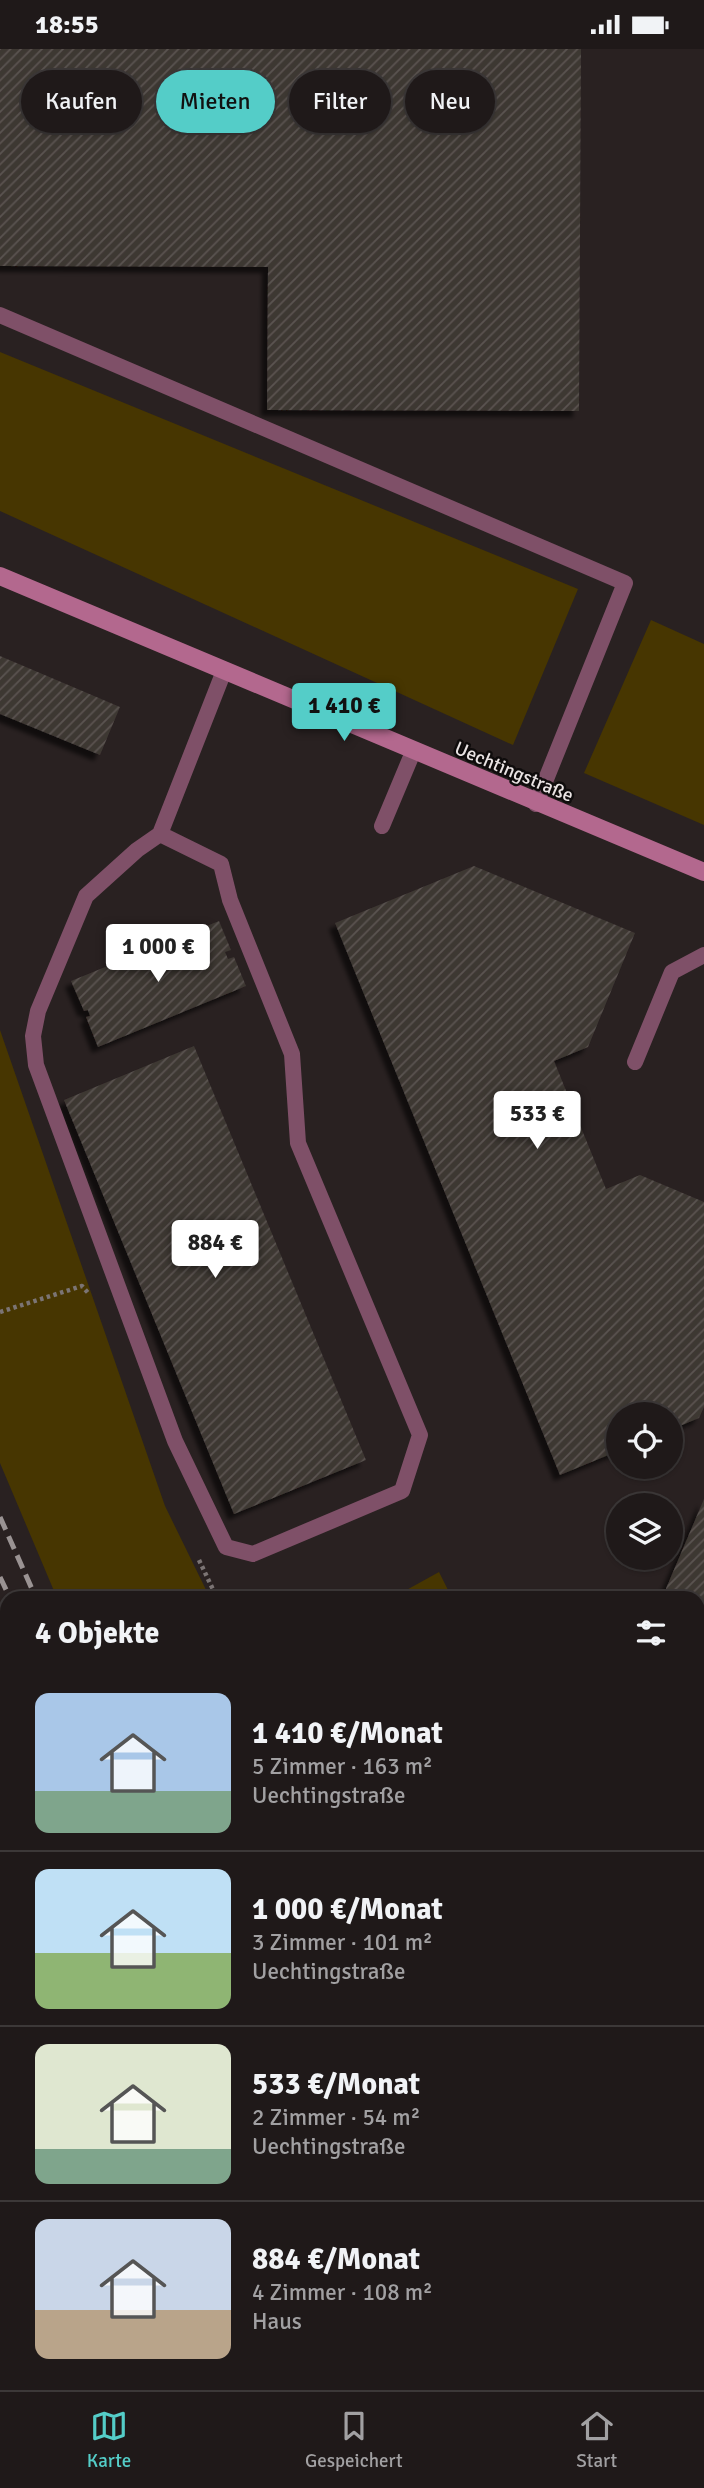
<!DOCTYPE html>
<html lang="de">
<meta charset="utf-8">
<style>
body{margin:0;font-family:Signika,sans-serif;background:#272222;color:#f1f3f6;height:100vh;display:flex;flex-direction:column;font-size:26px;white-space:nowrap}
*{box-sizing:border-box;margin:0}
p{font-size:23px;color:#a1a0a2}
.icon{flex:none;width:38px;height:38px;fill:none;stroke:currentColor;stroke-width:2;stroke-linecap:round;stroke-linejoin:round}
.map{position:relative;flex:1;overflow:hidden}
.drawer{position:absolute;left:0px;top:1542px;width:705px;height:800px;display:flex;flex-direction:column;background:#1f1919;border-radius:21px 21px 0 0;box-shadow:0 2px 5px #0004,0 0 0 2px #3c3838}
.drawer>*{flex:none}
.hud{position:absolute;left:21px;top:21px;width:663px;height:63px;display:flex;gap:14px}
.tools{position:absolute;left:606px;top:1353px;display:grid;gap:14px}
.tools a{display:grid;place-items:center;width:77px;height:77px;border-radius:50%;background:#1f1919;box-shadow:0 2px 5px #0004,0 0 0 2px #3c3838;font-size:35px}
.price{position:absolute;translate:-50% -60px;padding:0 16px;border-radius:7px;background:#fff;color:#222;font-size:23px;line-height:46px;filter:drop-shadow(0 2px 4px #0008)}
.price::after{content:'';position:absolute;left:50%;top:42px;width:21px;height:16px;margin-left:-10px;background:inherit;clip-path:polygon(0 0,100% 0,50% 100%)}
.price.current{background:#54cdc8;color:#111}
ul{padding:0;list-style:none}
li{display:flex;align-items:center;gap:21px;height:175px;padding:0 35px}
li+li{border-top:2px solid #3c3838}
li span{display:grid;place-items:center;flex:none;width:196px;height:140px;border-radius:14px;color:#555}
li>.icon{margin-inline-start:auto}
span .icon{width:84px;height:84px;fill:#fffc;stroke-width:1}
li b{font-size:30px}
h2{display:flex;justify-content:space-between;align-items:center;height:84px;padding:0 35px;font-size:30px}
.tag{padding:0 24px;border-radius:32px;background:#1f1919;box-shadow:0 2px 5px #0004,0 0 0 2px #3c3838;font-size:24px;line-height:63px}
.tag.current{background:#54cdc8;color:#111}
.status{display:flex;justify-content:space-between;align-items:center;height:49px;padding:0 35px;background:#1f1919;direction:ltr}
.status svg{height:19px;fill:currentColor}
.dock{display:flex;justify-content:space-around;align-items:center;height:98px;border-top:2px solid #3c3838;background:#1f1919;font-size:19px;color:#a1a0a2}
.dock a{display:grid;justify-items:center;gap:4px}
.dock .current{color:#54cdc8}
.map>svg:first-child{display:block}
</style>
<div class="status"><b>18:55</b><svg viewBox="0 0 49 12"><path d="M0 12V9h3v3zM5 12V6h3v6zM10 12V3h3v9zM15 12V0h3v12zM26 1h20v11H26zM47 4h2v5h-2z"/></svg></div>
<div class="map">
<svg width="704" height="2341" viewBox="0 0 704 2341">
<defs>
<pattern id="forest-crowns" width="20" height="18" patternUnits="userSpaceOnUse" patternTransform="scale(1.75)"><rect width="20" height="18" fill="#473601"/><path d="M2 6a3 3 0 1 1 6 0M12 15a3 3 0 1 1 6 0" fill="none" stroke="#625326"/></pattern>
<pattern id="building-hatch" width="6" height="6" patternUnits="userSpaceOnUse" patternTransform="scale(1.75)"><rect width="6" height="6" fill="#3e3733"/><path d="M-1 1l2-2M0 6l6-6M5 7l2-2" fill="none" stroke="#5a5450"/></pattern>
<filter id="shadow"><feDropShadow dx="-6" dy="6" stdDeviation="2" flood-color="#0009"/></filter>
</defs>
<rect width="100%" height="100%" fill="#292121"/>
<!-- green -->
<path fill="#473601" d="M0 303 578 540 513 696 0 462Z
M651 571 704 595V776L584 724Z
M0 981 165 1457 210 1549H57L0 1414Z
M439 1523 452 1549H392Z
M509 2335H607L590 2341H514Z"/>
<!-- forest -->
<path fill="url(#forest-crowns)" d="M0 1597 7 1610V1655L0 1634Z
M359 2335H405L410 2341H361Z"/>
<!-- building -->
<path fill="url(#building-hatch)" filter="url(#shadow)" d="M0 0H581L579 362 267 361 268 218 0 217Z
M0 607 120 658 100 706 0 665Z
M474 817 635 884 588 998 554 1012 606 1140 640 1126 704 1153V1358L699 1369 670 1381V1365H618V1402L560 1426 335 874Z
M219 872 231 901 225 903 228 910 234 908 246 937 98 998 86 968 90 967 88 961 84 962 71 932 137 905 139 909 153 903 152 899Z
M194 997 366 1411 234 1465 64 1051Z
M704 1450V1567L698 1565V1549H662Z
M0 1708 7 1727V2078L0 2080Z
M704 2039V2318L698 2321V2040Z
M0 2264 7 2282V2334H25L27 2341H0Z"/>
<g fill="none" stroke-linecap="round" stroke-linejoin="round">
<!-- path -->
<path stroke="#7b7474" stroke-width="4.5" stroke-dasharray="3.5 3.5" stroke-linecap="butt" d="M0 1263 82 1237 89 1245
M199 1511 217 1549"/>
<!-- lane -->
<path stroke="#7f5068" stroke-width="16" d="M0 266 625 534 536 755
M382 777 413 703
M160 785 221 815 230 851 292 1005 298 1094 420 1386 402 1442 253 1505 226 1498 175 1392 36 1016 33 987 38 962 86 847 137 801 160 785 224 622
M635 1013 672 923 704 906
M698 1881 704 1879
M76 2334 78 2341"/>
<!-- secondary -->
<path stroke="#b3688e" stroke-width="18" d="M0 527 704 823"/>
<!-- rail -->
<path stroke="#9a9393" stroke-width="5" stroke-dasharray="14 7" stroke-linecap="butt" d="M0 1468 36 1549
M0 1528 10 1549
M431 2334 435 2341
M486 2334 491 2341"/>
</g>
<g text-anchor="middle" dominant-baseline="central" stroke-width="5" stroke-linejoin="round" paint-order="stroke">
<!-- street labels -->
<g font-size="19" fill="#eae4e4" stroke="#0f0c0c">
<text transform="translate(514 723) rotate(23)">Uechtingstraße</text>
</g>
</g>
</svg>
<div class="tools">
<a><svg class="icon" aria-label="locate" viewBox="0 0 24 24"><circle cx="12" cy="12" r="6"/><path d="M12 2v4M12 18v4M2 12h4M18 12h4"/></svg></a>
<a><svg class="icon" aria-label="layers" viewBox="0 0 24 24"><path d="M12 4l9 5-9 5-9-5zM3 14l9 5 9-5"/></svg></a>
</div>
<b class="price current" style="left:344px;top:694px">1 410 €</b>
<b class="price" style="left:158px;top:935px">1 000 €</b>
<b class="price" style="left:537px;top:1102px">533 €</b>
<b class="price" style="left:215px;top:1231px">884 €</b>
<div class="hud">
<a class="tag">Kaufen</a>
<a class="tag current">Mieten</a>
<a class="tag">Filter</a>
<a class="tag">Neu</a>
</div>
<section class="drawer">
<h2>4 Objekte<svg class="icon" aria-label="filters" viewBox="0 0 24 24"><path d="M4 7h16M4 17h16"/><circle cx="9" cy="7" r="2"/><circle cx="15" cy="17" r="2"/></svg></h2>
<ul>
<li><span style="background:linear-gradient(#a9c7e8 70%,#7fa58c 0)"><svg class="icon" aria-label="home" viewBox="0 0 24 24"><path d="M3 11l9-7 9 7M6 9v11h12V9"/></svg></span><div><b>1 410 €/Monat</b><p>5 Zimmer · 163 m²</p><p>Uechtingstraße</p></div></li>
<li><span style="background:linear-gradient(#bfe0f5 60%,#8fb573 0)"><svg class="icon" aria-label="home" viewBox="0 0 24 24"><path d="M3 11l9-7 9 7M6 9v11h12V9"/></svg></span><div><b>1 000 €/Monat</b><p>3 Zimmer · 101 m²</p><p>Uechtingstraße</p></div></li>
<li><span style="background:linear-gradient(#dfe7d0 75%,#7fa58c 0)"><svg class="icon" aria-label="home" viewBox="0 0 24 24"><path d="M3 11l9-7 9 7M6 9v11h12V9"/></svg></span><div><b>533 €/Monat</b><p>2 Zimmer · 54 m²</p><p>Uechtingstraße</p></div></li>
<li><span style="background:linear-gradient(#c9d6e8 65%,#b9a48a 0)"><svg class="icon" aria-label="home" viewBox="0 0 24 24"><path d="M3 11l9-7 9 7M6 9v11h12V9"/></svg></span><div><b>884 €/Monat</b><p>4 Zimmer · 108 m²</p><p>Haus</p></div></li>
</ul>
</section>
</div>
<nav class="dock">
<a class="current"><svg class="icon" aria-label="map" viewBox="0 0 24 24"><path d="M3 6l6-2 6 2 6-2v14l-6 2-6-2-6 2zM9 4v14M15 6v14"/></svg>Karte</a>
<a><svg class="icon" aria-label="saved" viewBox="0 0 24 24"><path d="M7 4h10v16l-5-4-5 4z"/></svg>Gespeichert</a>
<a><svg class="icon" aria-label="home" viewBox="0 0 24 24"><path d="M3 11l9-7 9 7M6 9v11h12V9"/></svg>Start</a>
</nav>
